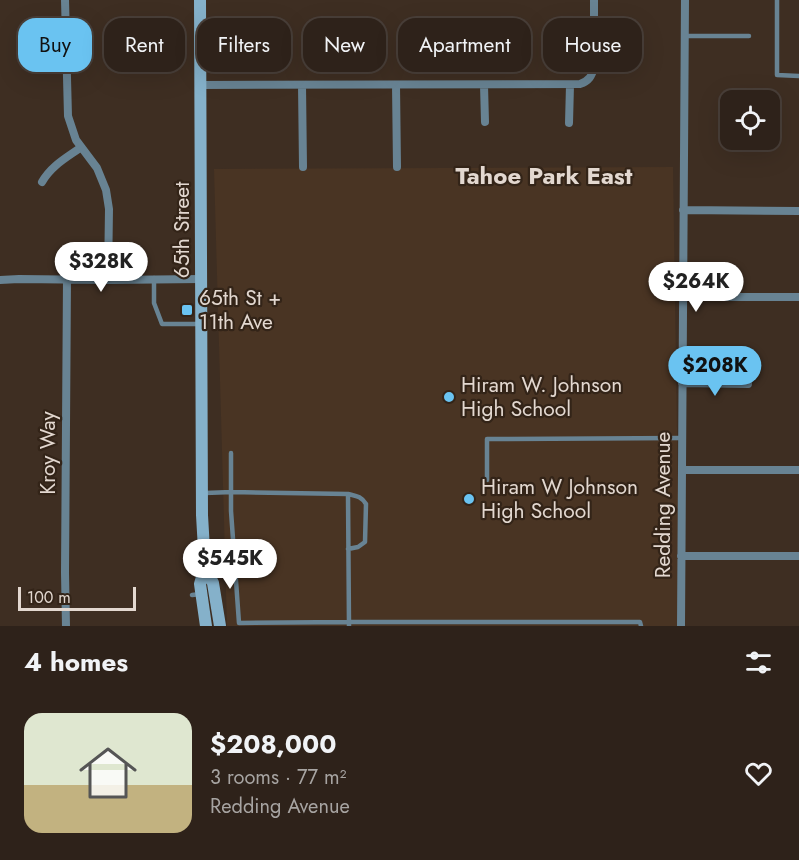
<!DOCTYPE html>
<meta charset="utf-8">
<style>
body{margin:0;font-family:Jost,sans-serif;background:#362a23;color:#f1f3f6;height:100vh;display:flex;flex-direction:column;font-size:22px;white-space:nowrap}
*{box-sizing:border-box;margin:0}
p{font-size:20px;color:#a7a4a2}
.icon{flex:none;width:33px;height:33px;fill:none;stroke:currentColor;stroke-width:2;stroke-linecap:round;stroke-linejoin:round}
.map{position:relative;height:626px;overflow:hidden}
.panel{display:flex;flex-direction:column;background:#2e221a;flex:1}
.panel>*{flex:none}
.guide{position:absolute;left:18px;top:18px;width:764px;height:54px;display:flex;gap:12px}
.tools{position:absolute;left:720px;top:90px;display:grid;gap:12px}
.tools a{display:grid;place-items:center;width:60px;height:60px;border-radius:12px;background:#2e221a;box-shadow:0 6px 24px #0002,0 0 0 2px #493f39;font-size:30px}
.scale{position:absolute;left:18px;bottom:15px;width:118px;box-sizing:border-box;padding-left:6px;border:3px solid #e3d8d0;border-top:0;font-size:16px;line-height:21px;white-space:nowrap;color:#e3d8d0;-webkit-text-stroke:4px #332418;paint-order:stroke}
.price{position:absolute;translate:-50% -51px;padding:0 14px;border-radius:21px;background:#fff;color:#222;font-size:20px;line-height:39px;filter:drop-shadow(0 2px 3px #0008)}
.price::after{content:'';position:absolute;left:50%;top:36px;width:18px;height:14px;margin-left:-9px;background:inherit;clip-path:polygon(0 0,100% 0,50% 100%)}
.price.current{background:#6ac3f1;color:#111}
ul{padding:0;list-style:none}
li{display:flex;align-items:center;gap:18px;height:150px;padding:0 24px}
li span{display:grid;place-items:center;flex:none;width:168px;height:120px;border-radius:18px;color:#555}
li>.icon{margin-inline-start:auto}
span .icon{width:72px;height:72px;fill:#fffc;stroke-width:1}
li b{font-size:26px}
h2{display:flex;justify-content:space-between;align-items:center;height:72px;padding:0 24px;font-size:26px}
.pill{padding:0 21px;border-radius:18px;background:#2e221a;box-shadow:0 6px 24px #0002,0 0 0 2px #493f39;font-size:21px;line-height:54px}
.pill.current{background:#6ac3f1;color:#111}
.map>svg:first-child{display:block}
</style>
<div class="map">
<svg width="799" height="626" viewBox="0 0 799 626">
<rect width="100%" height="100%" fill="#3e2e22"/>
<!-- built -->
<path fill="#493423" d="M673 167 680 626H227L214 169Z"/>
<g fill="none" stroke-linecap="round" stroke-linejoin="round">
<!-- service -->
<path stroke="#688393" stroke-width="4.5" d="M777 0V75L799 76
M685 36H749
M154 278V303L162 324H199
M231 453V511L239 623 349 622H640L641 626
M487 480V439L682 438
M205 493 232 492 348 494C356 496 361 496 366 504L365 542 358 547 348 549
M348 494 349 626
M192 595 201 594"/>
<!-- minor -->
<path stroke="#688393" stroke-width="8" d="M65 0 68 116 76 140 97 168 106 190 109 209 108 280
M200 85 580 84C589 81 592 76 594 67V0
M302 85 303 167
M396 85 397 167
M484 85 485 122
M569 123 570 85
M42 182C51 166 66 158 80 148
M683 210 799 211
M0 280 19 279 108 280 201 279
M683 297H799
M682 383 748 384
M682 470H799
M681 556H799
M66 626 65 573 67 279
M681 626 685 0"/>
<!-- secondary -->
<path stroke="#85b1ca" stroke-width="12" d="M200 0 202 515 205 567 200 584 206 626
M205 567 213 583 220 626"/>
</g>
<!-- markers -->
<g fill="#6ac3f1" stroke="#332418" stroke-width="2">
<rect x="181" y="304" width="12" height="12" rx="3"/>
<circle cx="449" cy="397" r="6"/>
<circle cx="469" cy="499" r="6"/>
</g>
<g text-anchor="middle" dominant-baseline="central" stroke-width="4.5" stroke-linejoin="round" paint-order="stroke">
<!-- street labels -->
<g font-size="21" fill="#e3d8d0" stroke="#332418">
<text transform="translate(182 230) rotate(-90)">65th Street</text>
<text transform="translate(48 453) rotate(-90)">Kroy Way</text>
<text transform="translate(663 505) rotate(-90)">Redding Avenue</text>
</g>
<!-- poi labels -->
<g font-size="21" fill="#e3d8d0" stroke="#332418" text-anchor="start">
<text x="199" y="298">65th St +<tspan x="199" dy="24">11th Ave</tspan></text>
<text x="461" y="385">Hiram W. Johnson<tspan x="461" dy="24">High School</tspan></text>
<text x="481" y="487">Hiram W Johnson<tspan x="481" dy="24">High School</tspan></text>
</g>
<!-- quarter labels -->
<g font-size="24" font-weight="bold" fill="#e3d8d0" stroke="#332418">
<text x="544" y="175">Tahoe Park East</text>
</g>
</g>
</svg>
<div class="tools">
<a><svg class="icon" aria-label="locate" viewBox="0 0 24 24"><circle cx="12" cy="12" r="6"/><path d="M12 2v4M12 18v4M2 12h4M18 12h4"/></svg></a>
</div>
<div class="scale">100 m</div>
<b class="price" style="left:101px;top:293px">$328K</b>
<b class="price" style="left:696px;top:313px">$264K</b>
<b class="price current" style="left:715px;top:397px">$208K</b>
<b class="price" style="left:230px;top:590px">$545K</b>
<div class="guide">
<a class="pill current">Buy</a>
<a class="pill">Rent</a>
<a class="pill">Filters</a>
<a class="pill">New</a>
<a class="pill">Apartment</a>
<a class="pill">House</a>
</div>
</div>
<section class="panel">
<h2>4 homes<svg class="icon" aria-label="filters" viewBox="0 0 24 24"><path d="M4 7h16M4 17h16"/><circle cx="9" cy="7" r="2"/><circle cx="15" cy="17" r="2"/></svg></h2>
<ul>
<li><span style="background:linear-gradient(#dfe7d0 60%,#c2b280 0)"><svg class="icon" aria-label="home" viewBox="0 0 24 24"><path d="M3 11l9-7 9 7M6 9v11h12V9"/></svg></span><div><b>$208,000</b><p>3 rooms · 77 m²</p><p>Redding Avenue</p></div><svg class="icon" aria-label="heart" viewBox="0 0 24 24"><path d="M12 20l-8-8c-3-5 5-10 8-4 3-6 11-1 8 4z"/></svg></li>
</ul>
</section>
